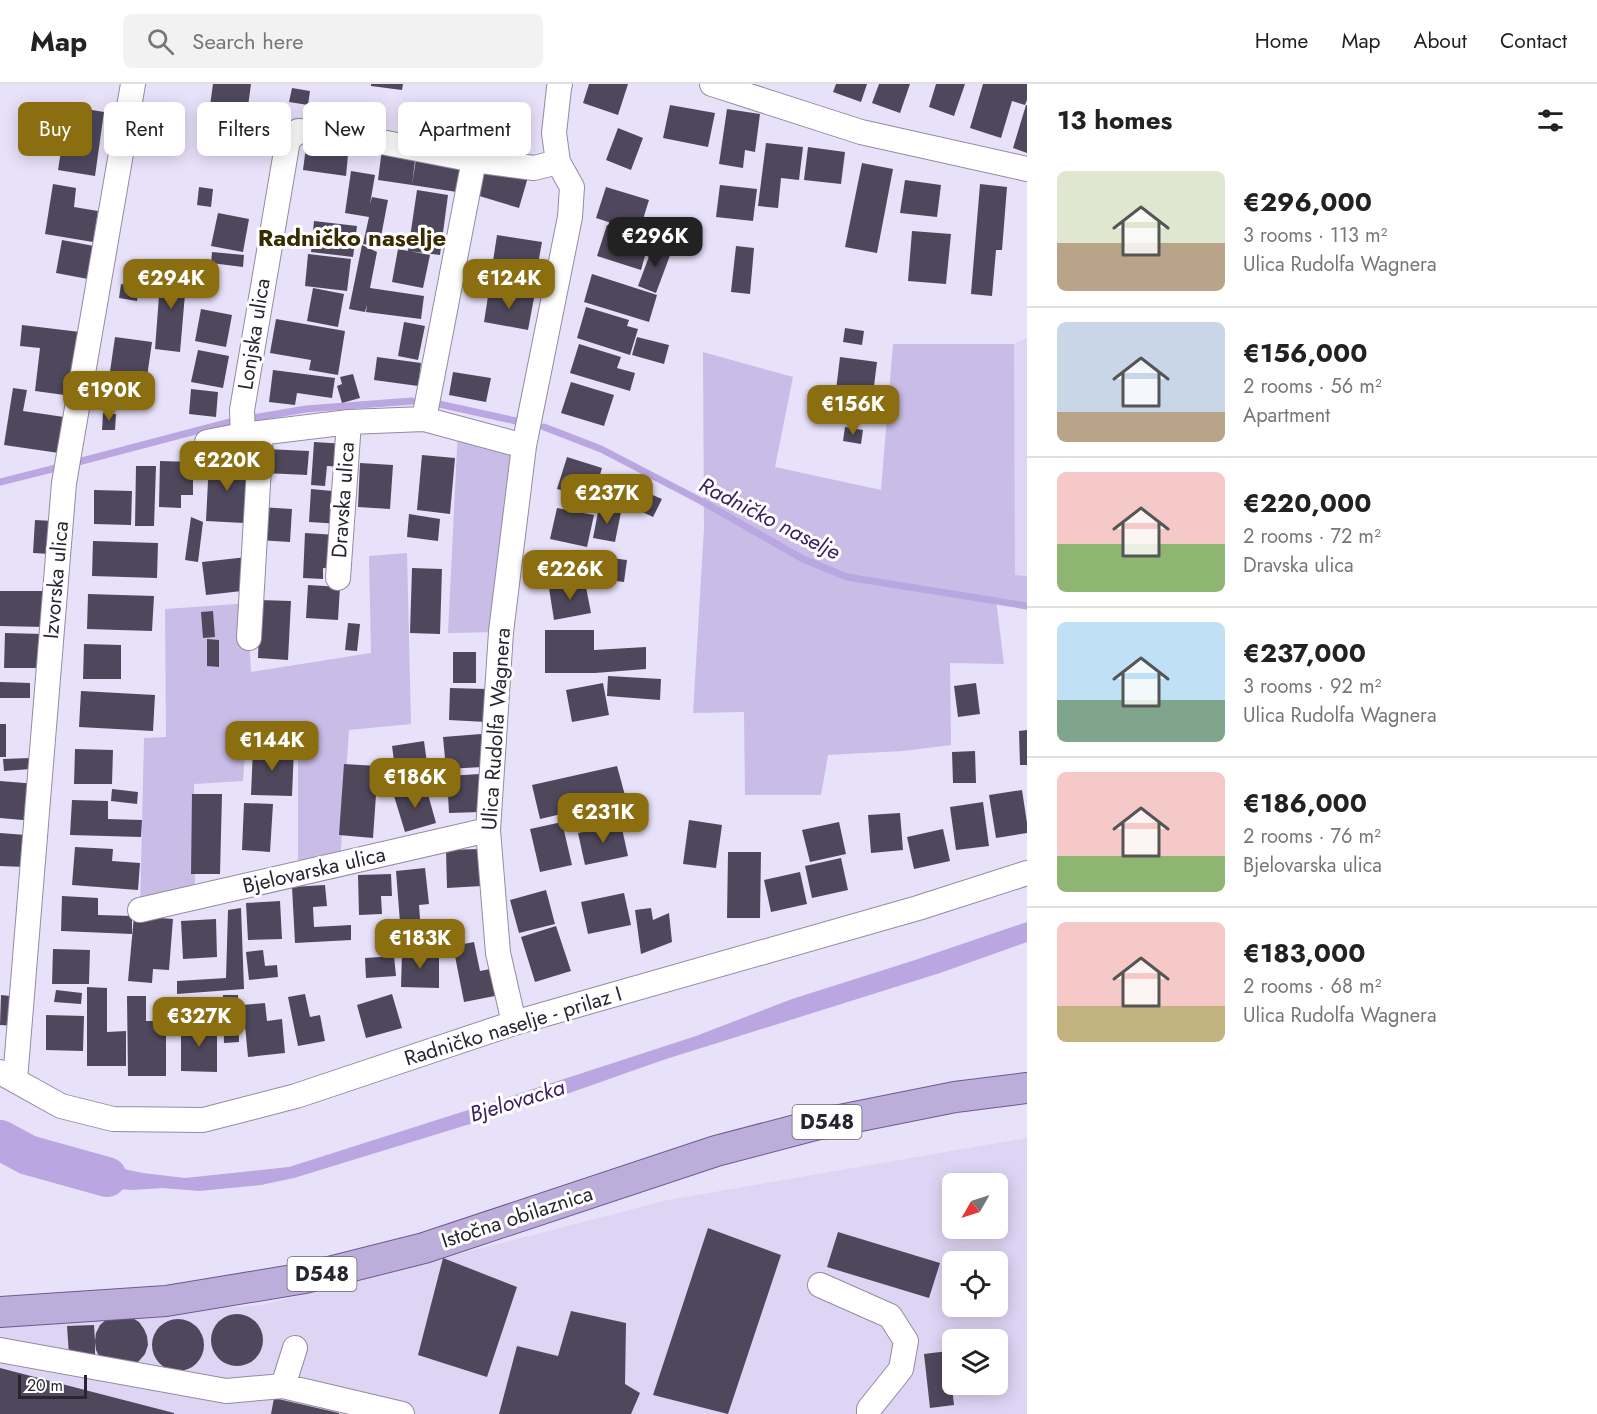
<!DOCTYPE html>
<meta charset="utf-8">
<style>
body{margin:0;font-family:Jost,sans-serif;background:#f2f2f2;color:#222;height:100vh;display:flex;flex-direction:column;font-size:22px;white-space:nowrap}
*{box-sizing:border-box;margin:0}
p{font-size:20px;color:#767676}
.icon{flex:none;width:33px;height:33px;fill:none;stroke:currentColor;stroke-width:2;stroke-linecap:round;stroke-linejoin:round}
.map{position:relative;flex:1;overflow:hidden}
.panel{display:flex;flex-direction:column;background:#fff;width:570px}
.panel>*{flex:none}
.top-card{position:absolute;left:18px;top:18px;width:570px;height:54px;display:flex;gap:12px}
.needle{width:39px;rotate:231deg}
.fabs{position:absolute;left:942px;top:1089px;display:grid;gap:12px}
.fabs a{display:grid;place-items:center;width:66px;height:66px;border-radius:9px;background:#fff;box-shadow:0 3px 15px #0003;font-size:30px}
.scale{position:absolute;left:18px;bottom:15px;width:69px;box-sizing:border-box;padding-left:6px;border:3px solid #28252f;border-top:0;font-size:16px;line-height:21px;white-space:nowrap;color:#28252f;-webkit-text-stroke:4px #fff;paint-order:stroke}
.price{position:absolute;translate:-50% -51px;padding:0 14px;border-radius:12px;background:#8b6e10;color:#fff;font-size:20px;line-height:39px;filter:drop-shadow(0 2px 3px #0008)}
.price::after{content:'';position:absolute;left:50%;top:36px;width:18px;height:14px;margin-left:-9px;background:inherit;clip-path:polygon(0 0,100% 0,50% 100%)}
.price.current{background:#222;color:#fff}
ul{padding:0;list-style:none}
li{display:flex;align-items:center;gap:18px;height:150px;padding:0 30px}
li+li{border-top:2px solid #e0e0e0}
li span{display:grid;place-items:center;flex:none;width:168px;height:120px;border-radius:9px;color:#555}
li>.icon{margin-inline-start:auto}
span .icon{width:72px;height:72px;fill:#fffc;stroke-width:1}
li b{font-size:26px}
h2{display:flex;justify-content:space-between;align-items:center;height:72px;padding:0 30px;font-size:26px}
.chip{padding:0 21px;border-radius:9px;background:#fff;box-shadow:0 3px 15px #0003;font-size:21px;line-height:54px}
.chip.current{background:#8b6e10;color:#fff}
header{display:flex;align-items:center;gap:36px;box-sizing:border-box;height:84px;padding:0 30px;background:#fff;border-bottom:2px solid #e0e0e0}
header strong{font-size:28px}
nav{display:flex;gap:33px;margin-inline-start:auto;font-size:21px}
.search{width:420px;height:54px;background:#f2f2f2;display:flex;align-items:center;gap:15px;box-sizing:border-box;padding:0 21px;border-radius:9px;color:#767676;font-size:22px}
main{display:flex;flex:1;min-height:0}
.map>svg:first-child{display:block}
</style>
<header>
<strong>Map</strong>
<div class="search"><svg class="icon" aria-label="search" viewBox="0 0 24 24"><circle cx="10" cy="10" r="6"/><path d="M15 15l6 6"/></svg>Search here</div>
<nav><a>Home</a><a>Map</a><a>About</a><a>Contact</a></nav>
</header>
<main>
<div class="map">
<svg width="1027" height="1330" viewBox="0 0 1027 1330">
<rect width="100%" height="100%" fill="#e8e1fa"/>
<!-- built -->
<path fill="#ded4f4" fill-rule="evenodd" d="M1027 254V492L1015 491 1014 260Z
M1027 1054V1330H0V1229L239 1223 262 1221 668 1116ZM952 1100H998V1144H952ZM952 1178H998V1222H952ZM952 1256H998V1300H952Z"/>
<!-- green -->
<path fill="#c9bce6" d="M893 260H1014L1015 491 1027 492V522L996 516 1004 580 950 579 951 661 903 667 828 671 821 711H745L744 628 693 629 704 444 703 268 793 293 775 383 881 406Z
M458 344 524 362 501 548 448 549Z
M407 469 411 640 349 646 340 780 298 790V656L246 657 243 697 194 700 195 814 140 826 144 654 166 653 165 525 251 519 249 554 251 588 371 569 369 472Z"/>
<!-- water -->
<path fill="#baa6e1" d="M1027 838V858L940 889 663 976 561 1012 294 1094 261 1101 199 1107 162 1104 133 1106 104 1104 55 1078 73 1079 98 1085 109 1082 143 1089 185 1094 289 1083 487 1020 696 952 792 915 912 877Z"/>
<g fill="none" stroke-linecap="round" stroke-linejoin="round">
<!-- stream -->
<path stroke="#baa6e1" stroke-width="7" d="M439 320 516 337
M253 334 306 325 412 317
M544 343 601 365 701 417 803 475 847 493 1027 522
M78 378 230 338
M0 398 56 384"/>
<!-- river -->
<path stroke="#baa6e1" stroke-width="40" d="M0 1056 28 1071 107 1093"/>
</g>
<!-- building -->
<path fill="#4f485d" d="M213 0H251L247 30 280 34 276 67 205 58Z
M371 0H403L402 6 371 2Z
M589 0H628L618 31 583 19Z
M836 0H867L861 18 833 8Z
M879 0H910L900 29 872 19Z
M936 0H965L954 32 929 23Z
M983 0H1027V16L1025 21 1012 17 1001 54 970 44Z
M292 4 310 7 308 21 289 18Z
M670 21 715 29 708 63 663 54Z
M1026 21H1027V69L1013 64Z
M68 22 104 28 95 92 58 86Z
M727 25 760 30 755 68 745 66 743 84 719 80Z
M618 44 643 54 631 86 606 76Z
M307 55 349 60 346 92 303 86Z
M766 59 803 63 799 96 781 94 778 124 758 122Z
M808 63 845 68 841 100 804 96Z
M382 65 416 69 412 101 378 96Z
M417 69 462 76 457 108 412 101Z
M862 79 893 85 877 169 845 163Z
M486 80 528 93 519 124 476 111Z
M351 87 375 91 370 120 372 113 388 116 379 163 363 160 369 133 345 129Z
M905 96 941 101 937 133 900 129Z
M53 100 76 104 74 123 98 127 93 158 45 150Z
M980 100 1007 103 1002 166H996L992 212 971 210Z
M720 101 757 105 753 137 716 133Z
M199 103 213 105 211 123 197 121Z
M606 103 649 116 639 148 596 134Z
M417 106 448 111 440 171 408 167Z
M218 129 249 135 243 168 211 162Z
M314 137 357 142 353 173 311 168Z
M607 141 650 154 641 186 597 172Z
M912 147 951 150 946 200 908 197Z
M497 151 542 158 535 197 491 190Z
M62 156 94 162 88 195 56 189Z
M654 159 672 166 656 209 638 202Z
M362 161 377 168 370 204 424 212 421 235 366 228 367 221 365 228 349 225Z
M736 162 754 164 750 210 731 208Z
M398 165 430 171 423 204 392 198Z
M212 168 244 171 243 183 211 179Z
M308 170 351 175 347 207 305 202Z
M161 185 187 187 180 268 155 265Z
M592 190 657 211 649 238 584 218Z
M121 200 139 203 137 217 119 214Z
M313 204 344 210 338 243 307 237Z
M489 206 534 214 528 246 484 238Z
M586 223 629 236 627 242 638 245 630 271 577 254Z
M201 225 232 231 226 263 195 257Z
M276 235 345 247 338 291 309 286 311 276 270 269Z
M404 238 425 242 418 276 398 272Z
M22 241 80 248 72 312 35 307 40 264 20 262Z
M845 244 864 247 862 261 843 258Z
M115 253 152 258 143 321 106 315Z
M637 253 669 261 664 280 632 271Z
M579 260 621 273 617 284 635 289 630 307 570 289Z
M198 266 229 272 223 304 191 298Z
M377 273 421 279 418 302 374 296Z
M840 273 877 278 873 310 836 306Z
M273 286 335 294 332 314 297 309 295 321 269 318Z
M453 288 491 294 486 318 449 311Z
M353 290 360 314 342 319 337 302 342 300 340 293Z
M571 298 614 311 604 342 561 329Z
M13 304 27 306 23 327 64 333 59 369 4 361Z
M191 305 218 308 216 333 189 330Z
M103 329 116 330 115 346H102Z
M845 343 863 346 861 360 843 357Z
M314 358 346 360 344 383 327 382 325 402 311 401Z
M265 365 309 367 307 391 264 389Z
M422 371 455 374 450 430 417 426Z
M567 373 602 384 593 415 557 405Z
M160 377 193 378V411H181V424L159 423Z
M209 377 247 379 244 439 206 437Z
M360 379 393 381 390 425 358 423Z
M136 382H156L154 442H135Z
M627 400 662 415 653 433 619 417Z
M311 405 343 408 341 440 309 438Z
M94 406 132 407 131 441 94 440Z
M260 423 292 425 290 458 258 456Z
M599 423 621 428 615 458 593 454Z
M557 424 594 431 587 463 550 455Z
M409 430 440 435 438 457 407 453Z
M191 433 203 438 198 478 185 476Z
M35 436 53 437 51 470 33 469Z
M305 449 337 451 336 485 323 484V495L303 494Z
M93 457 158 459 157 494 92 492Z
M595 472 627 476 624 498 593 494Z
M247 473 251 506 206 511 202 478Z
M412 484 442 485 440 550 410 549Z
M585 498 591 529 554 536 549 504Z
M308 501 340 503 338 536 306 534Z
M0 507H44V543L0 542Z
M88 510 154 512 152 547 87 545Z
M260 516 291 517 288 576 258 574Z
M213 527 215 553 203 554 201 528Z
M348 539 360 540 357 567 345 566Z
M545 546H594V566L646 563V585L595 589H545Z
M5 549 43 550 42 584H4Z
M207 555 219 556V583L207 582Z
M84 560 121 561V595H83Z
M453 568H476V599H453Z
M608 592 661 595 660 616 607 612Z
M0 598 30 599V614H0Z
M603 599 609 631 572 638 566 606Z
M976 599 980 630 958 633 954 602Z
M450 604 487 605 486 638 449 636Z
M81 607 155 611 153 647 79 643Z
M0 640H6V673H0Z
M1027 646V681H1020L1019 647Z
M481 650 483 683 446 685 443 653Z
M424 657 429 694 397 699 392 662Z
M253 663 294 664 292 712 251 711Z
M75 665 113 666 112 700H74Z
M975 667 976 699H953L952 668Z
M30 674 31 685 4 687 3 675Z
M344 680 378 682 373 754 339 751Z
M617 682 626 715 540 735 532 701Z
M480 690 481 728 449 729 447 692Z
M0 697 37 700 34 737 0 734Z
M426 703 436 739 405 748 394 712Z
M112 705 138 708 137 720 111 717Z
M1022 706 1027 739V749L996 754 989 711Z
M192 710H222L220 790H191Z
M72 716 108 717V735L142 736 141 753 70 751Z
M983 718 989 762 956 766 950 723Z
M244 719 273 720 270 768 242 766Z
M900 729 903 766 871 769 868 731Z
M689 736 722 741 716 784 683 780Z
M562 738 572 781 540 788 530 745Z
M839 738 846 770 810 778 802 746Z
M621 740 628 772 585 781 578 749Z
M943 745 950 777 914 785 907 753Z
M0 749 26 751 25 783 0 782Z
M75 763 113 765 112 777 140 779 138 806 72 801Z
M480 765 482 802 447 804 446 766Z
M728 768H761L760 834H727Z
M841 774 848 806 812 814 805 782Z
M425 784 429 820 419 821 421 849 401 851 396 787Z
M800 788 807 820 771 828 764 796Z
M391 790 392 812H381L382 830 359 831 358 791Z
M325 801 327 822 313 823 314 843 351 841V856L295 859 292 803Z
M546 806 555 840 519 849 510 816Z
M624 809 631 841 588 850 581 818Z
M62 812 98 814V831L132 832V850L61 847Z
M280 817 282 855 248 856 246 819Z
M241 824 244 905 177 910V897L226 894 228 826Z
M651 824 653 836 669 829 672 858 641 870 635 826Z
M134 832 173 835 169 886 153 885 152 899 128 897Z
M216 835 217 873 183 875 181 837Z
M556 842 571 887 535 898 521 853Z
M474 858 480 887 495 884 500 911 464 918 453 862Z
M53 865 90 866 89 900H52Z
M263 866 265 882 277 881 278 893 249 896 246 868Z
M402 869H439V904L401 903Z
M394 872 396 892 366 894 365 874Z
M87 903 107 904V948L126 947V982H87Z
M56 906 82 909 81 920 54 918Z
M305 910 310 933 320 931 325 957 298 962 288 913Z
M392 910 402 944 366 954 357 921Z
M1 911 19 913 16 942 0 941Z
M223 911H238L239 958 224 959Z
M127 912H146V937H166V992H128Z
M265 919 267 937 282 935 285 969 248 973 243 921Z
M46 931 84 932 83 967 46 966Z
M181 939 217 940V988L181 987Z
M708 1144 781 1171 728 1330 653 1311Z
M838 1148 940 1179 929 1214 827 1183Z
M443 1174 517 1203 487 1293 418 1271Z
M571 1227 626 1239 625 1300 640 1309 631 1330H499L517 1262 558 1272Z
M211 1256a26 26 0 1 1 52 0a26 26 0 1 1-52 0Z
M131 1233 139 1238 144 1245 147 1252 148 1261 145 1270 139 1277 132 1282 100 1274 96 1266 95 1258V1270L69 1271 67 1242 94 1241 95 1257 96 1249 100 1241 107 1235Z
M152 1261a26 26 0 1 1 52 0a26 26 0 1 1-52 0Z
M948 1267 954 1321 930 1324 924 1270Z
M0 1284 174 1329V1330H0Z
M274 1314 339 1329V1330H271Z"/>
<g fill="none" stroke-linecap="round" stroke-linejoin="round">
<!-- minor casing -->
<g stroke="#938ba3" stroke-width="26">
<path id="minor" d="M712 0 861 48 1027 85
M424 335 474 76
M243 351 242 326 288 56 298 47 335 49 474 76 534 84 558 78
M207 358 243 351 349 338 424 335 524 362
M338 494 349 338
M249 554 261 349
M140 826 488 746
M514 939 498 869 488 746 501 548 524 362 570 133 572 103 558 78 554 49 559 4 560 0
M0 988 61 1022 113 1035 203 1036 296 1012 514 939 918 824 1027 789
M15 996 64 399 133 0
M820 1201 890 1232 906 1257 901 1285 869 1325V1330
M295 1264 283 1302 402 1330
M0 1266 226 1307 283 1302"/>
</g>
<!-- major casing -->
<g stroke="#6c5a8f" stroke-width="32">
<path id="major" d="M0 1228 166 1217 305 1194 424 1164 716 1067 815 1041 955 1013 1027 1004"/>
</g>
<!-- minor -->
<use href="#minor" stroke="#fff" stroke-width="24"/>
<!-- major -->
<use href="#major" stroke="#bdadda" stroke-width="30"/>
</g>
<g text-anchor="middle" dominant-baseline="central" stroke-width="6" stroke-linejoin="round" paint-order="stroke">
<!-- shield labels -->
<g fill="#fff" stroke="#68666d" stroke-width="1.5">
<rect x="792.5" y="1021" width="69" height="34" rx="4.5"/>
<rect x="287.5" y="1173" width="69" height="34" rx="4.5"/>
</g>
<g font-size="20" font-weight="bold" fill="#28252f">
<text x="827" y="1038">D548</text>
<text x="322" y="1190">D548</text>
</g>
<!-- street labels -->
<g font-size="21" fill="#28252f" stroke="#fff">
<text transform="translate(254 250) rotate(-81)">Lonjska ulica</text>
<text transform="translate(343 416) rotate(-86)">Dravska ulica</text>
<text transform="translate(56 496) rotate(-85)">Izvorska ulica</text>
<text transform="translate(496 645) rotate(-86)">Ulica Rudolfa Wagnera</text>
<text transform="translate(314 786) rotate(-13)">Bjelovarska ulica</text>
<text transform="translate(513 942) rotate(-17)">Radničko naselje - prilaz I</text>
<text transform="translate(517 1133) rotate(-18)">Istočna obilaznica</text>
</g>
<!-- water labels -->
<g font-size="22" font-style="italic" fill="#3d2064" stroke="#fff">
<text transform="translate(770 434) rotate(27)">Radničko naselje</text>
<text transform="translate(517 1016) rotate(-17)">Bjelovacka</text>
</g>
<!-- quarter labels -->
<g font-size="24" font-weight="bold" fill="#392b01" stroke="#fff">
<text x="352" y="153">Radničko naselje</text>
</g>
</g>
</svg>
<div class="fabs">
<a><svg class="needle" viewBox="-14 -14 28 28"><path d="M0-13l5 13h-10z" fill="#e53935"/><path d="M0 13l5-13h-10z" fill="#767676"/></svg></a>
<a><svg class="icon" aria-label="locate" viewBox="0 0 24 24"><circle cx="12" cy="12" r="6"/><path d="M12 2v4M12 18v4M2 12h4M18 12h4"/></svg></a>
<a><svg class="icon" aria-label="layers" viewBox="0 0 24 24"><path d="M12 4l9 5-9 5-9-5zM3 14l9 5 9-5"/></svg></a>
</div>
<div class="scale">20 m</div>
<b class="price current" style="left:655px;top:184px">€296K</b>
<b class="price" style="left:171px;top:226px">€294K</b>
<b class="price" style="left:509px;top:226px">€124K</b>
<b class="price" style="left:109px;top:338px">€190K</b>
<b class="price" style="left:853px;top:352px">€156K</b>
<b class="price" style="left:227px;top:408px">€220K</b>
<b class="price" style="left:607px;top:441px">€237K</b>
<b class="price" style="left:570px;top:517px">€226K</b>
<b class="price" style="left:272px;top:688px">€144K</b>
<b class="price" style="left:415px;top:725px">€186K</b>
<b class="price" style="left:603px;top:760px">€231K</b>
<b class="price" style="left:420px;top:886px">€183K</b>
<b class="price" style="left:199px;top:964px">€327K</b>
<div class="top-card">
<a class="chip current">Buy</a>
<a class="chip">Rent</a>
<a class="chip">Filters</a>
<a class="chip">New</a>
<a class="chip">Apartment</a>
</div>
</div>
<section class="panel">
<h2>13 homes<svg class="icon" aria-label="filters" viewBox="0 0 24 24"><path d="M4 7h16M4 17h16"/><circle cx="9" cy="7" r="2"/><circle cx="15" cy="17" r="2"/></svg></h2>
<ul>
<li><span style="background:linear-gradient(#dfe7d0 60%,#b9a48a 0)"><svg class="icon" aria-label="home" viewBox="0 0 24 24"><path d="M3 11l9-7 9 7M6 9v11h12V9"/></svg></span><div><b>€296,000</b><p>3 rooms · 113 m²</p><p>Ulica Rudolfa Wagnera</p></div></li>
<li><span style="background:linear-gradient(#c9d6e8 75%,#b9a48a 0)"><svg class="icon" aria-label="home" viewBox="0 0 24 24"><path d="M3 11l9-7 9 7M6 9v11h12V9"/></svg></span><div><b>€156,000</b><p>2 rooms · 56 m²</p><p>Apartment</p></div></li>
<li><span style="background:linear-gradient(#f6c9c9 60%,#8fb573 0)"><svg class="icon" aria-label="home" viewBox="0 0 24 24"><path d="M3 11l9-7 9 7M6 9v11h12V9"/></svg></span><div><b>€220,000</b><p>2 rooms · 72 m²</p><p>Dravska ulica</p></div></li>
<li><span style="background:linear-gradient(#bfe0f5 65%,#7fa58c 0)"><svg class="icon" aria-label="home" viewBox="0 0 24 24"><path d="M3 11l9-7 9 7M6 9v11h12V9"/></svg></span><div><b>€237,000</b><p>3 rooms · 92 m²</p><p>Ulica Rudolfa Wagnera</p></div></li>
<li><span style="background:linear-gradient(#f6c9c9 70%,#8fb573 0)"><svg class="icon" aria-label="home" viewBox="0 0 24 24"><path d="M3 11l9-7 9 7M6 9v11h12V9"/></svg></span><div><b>€186,000</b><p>2 rooms · 76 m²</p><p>Bjelovarska ulica</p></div></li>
<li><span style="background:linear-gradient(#f6c9c9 70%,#c2b280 0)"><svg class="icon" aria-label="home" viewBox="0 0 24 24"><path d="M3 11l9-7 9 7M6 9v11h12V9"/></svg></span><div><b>€183,000</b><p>2 rooms · 68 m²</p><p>Ulica Rudolfa Wagnera</p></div></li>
</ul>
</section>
</main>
